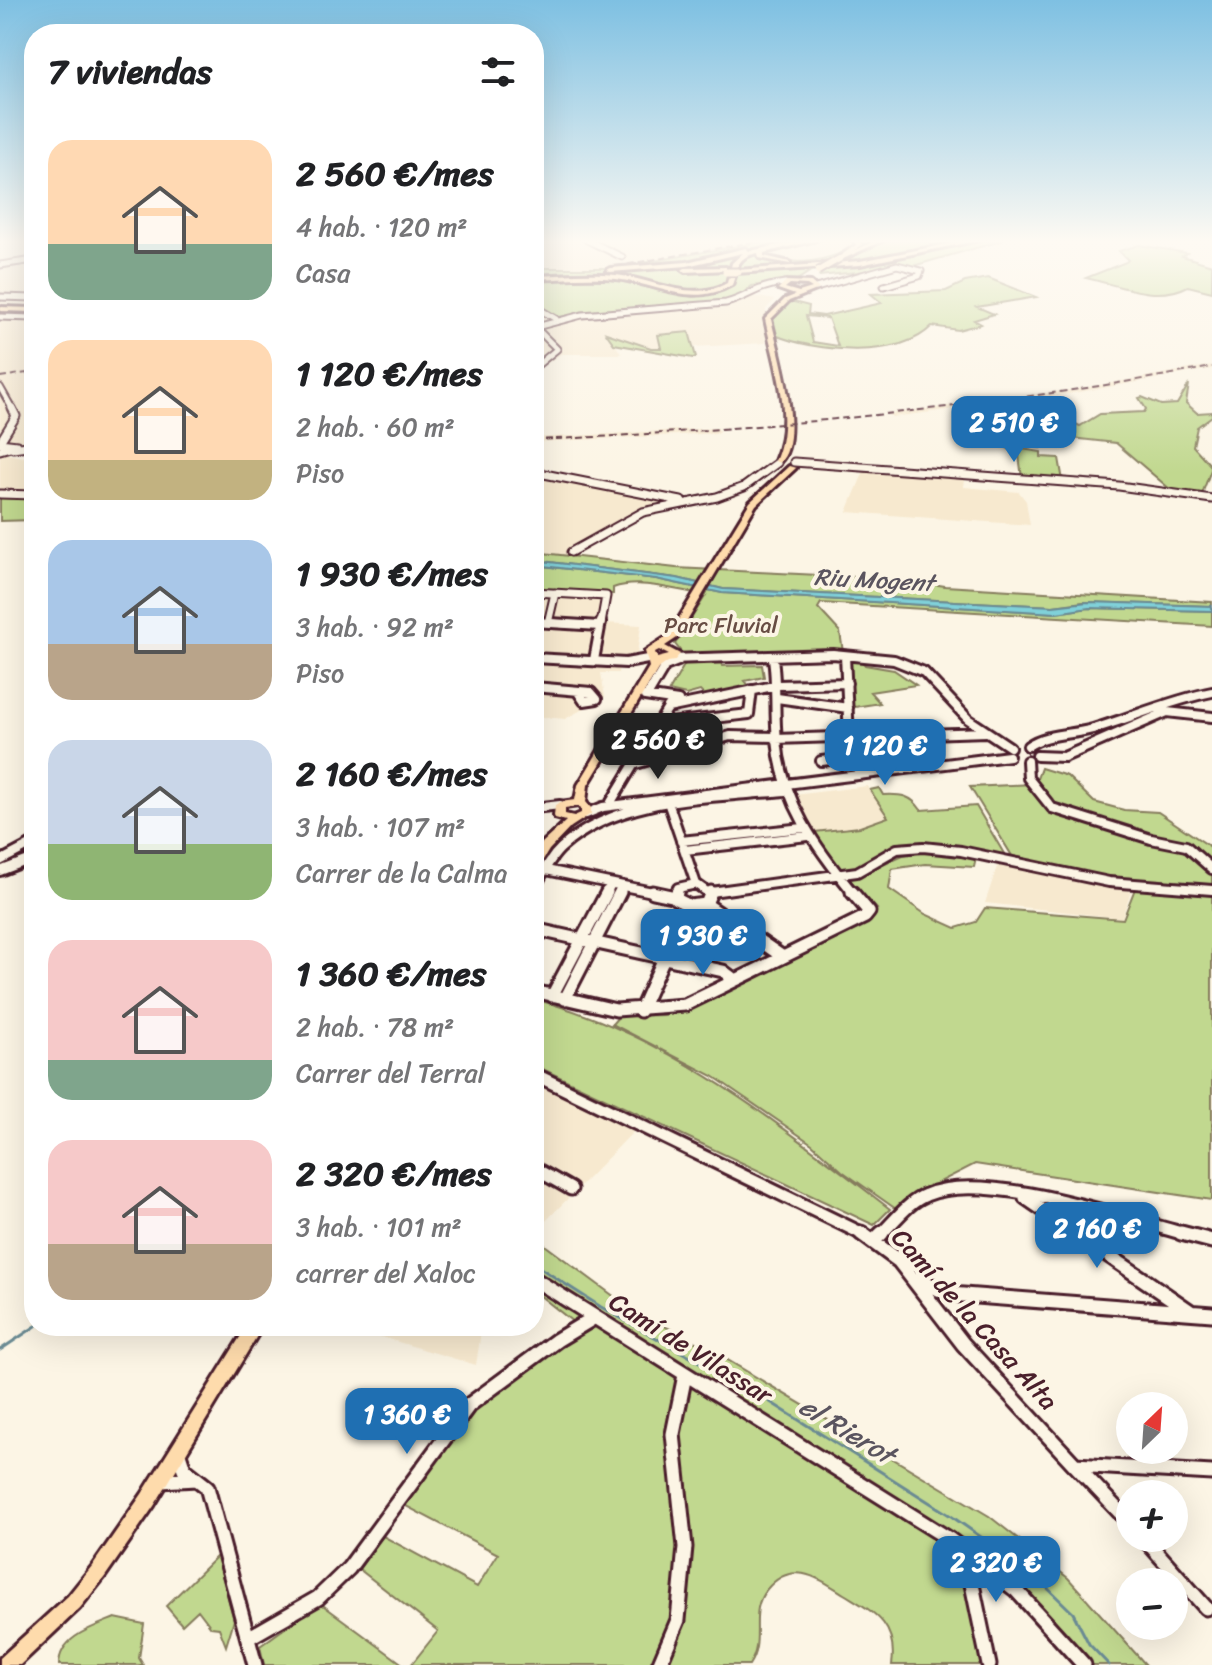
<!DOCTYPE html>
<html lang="es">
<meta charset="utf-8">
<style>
body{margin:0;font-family:Sriracha,sans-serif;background:#f2f2f2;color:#202124;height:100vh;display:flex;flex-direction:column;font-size:30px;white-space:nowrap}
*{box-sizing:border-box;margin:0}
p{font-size:26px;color:#757577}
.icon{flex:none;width:44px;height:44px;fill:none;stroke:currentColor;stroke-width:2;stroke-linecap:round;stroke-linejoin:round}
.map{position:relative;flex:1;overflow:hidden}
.details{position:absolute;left:24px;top:24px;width:520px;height:1312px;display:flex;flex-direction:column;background:#fff;border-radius:32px;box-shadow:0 8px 32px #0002}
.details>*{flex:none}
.needle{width:52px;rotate:25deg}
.controls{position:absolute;left:1116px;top:1392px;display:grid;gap:16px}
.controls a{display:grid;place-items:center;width:72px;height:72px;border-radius:50%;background:#fff;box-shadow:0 8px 32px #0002;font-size:40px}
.price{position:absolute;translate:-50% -68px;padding:0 18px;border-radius:16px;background:#1f6fb2;color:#fff;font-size:26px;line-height:52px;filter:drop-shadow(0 2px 4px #0008)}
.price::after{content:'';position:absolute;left:50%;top:48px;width:24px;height:18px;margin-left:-12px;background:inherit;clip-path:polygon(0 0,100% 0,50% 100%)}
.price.active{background:#222;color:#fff}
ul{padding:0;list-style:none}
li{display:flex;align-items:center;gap:24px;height:200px;padding:0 24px}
li span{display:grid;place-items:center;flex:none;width:224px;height:160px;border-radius:24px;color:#555}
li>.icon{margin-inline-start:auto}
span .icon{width:96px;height:96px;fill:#fffc;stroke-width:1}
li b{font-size:34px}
h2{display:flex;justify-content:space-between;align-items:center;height:96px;padding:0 24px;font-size:34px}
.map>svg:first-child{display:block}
</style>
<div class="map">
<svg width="1212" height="1665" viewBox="0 0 1212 1665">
<rect width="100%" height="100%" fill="#fcf5e5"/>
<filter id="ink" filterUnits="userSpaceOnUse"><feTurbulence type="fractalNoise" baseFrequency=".0125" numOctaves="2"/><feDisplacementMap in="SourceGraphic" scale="16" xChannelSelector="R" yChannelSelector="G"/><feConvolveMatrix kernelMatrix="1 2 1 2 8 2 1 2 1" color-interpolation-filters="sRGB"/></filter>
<g filter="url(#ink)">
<!-- built -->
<path fill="#f7e9cf" d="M534 240H772L614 268H534Z
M817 240H849L856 245 834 258 784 262 766 257 765 252 776 246Z
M34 258V305L0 304V262Z
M742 294 775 300 766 309V343L693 347 688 332 659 335 661 348H651L607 334 622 354H561L534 372V302L557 317Z
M0 317H34V447L2 453 34 459V498L0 497Z
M1212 365V369L1051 397 892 417 888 414 1077 389Z
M718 428 720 433 534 442V438Z
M534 470 671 497 677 508 648 514 575 556 534 552Z
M864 471 965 478 964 487 1019 492 1026 501 1030 525 847 512Z
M534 590 613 594 605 623 641 625 635 667 619 666 618 673H601L605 697 565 719 534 716Z
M867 786 888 817 860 827 811 832 794 795Z
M999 861 1131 891 1122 918 985 903Z
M534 1081 635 1130 534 1233Z
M344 1326H482L476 1365Z"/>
<!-- green -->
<path fill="#c1d88f" stroke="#867c5d" stroke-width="2" fill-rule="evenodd" d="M772 240H823L776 246 765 252 766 257C798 266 828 262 856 245L849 240H1004L913 266 819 276 822 270 811 271 797 280 752 286 739 296 720 303 557 317 534 302V283L550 279 534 281V268H614Z
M1139 245 1187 253 1182 256 1212 265V292L1188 286C1157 303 1119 285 1086 278L1126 262 1128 260 1119 251Z
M988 278 1036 297 977 307 994 314 974 320 981 324 958 330 932 326C899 360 815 352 775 335L772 320 790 301 809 306 808 314 824 316 882 303 871 294 946 291 965 282ZM806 316 828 318 838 346 813 342Z
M689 332 696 357 693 358 614 344 606 333 651 348H661L658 335Z
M1189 384 1186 403 1197 413 1212 412V416L1197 427 1193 446 1212 467 1202 494 1171 490 1116 443 1062 437 1058 443 1039 442 1040 448 1026 445 1028 439 1013 444 1016 448 1041 452V457L1059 458 1063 481 1022 478 1019 455 978 431 1037 406 1080 426 1100 414 1144 412 1146 409 1139 398 1142 397 1161 405 1177 404Z
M0 497 34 498V520L0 521Z
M534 552 676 568 901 579 945 586 1212 602V606L1083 602 1053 606 723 589 677 578 534 560Z
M534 565 656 579 722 593 1056 613 1089 608 1212 611V626L821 603 818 608 840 632 843 652 686 658 675 644 706 595C677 591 641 578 613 588V594L534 590Z
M845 656 859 657 865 665 894 670 916 685 870 692 880 703 848 708Z
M721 661 722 666 762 665 764 677 745 681 752 689 707 698 700 691 686 695 669 691 686 662Z
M1041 768 1067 776 1094 802 1124 810 1158 812 1212 848V1200L975 1164 912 1196 896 1209 842 1171 812 1144 713 1076 612 1024 619 1016 665 1015 877 909 849 879 903 855 923 852 976 858 974 867 925 864 892 869 889 889 925 914 956 928 976 922 985 908 1123 919 1138 881 1081 874 1014 859 970 787 1035 784Z
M879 788 883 795C901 794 911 795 921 810L976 806 1006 857 898 847 858 870 842 874 805 833 860 827 888 817 870 790Z
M534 999C668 1033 781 1126 890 1209L874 1225 534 1065Z
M534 1237 631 1309 709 1349 989 1516 1068 1578 1146 1665H1073C1045 1634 1010 1578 967 1571L982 1665H892C898 1623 873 1612 844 1594 818 1578 792 1559 767 1589 747 1612 766 1640 749 1665H411L438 1631 359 1569 383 1536 477 1587 498 1554 402 1504 460 1423 520 1371 583 1330 534 1291Z
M217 1556 234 1620 226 1646 219 1628 211 1627 198 1610 182 1625 166 1606Z
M320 1603 404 1665H264L260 1646Z
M115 1618 144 1624 139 1658 143 1665H59C59 1637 93 1627 115 1618Z"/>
<!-- water -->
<path fill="#80d1d9" stroke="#6a8a93" stroke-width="2" d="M534 560 677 578 723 589 1053 606 1088 602 1212 606V611L1089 608 1056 613 722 593 656 579 534 565Z"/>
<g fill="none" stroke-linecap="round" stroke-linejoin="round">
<!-- stream -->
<path stroke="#6a8a93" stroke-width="3" d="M534 1264 601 1307 767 1400 951 1516 1031 1572 1073 1613 1089 1644 1109 1665
M0 1350 36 1326"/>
<!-- minor-far4 casing -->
<g stroke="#4a1f2b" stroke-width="9">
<path id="minor-far4" d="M587 240 622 257
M0 265 34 260
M816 288 897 265 921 271 919 276 884 286
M0 297 34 298
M534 306 556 319
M0 317 34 318
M540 326 582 315 726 303C751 296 756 286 785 283
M534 368 557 349 541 333
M0 387 13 410"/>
</g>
<!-- minor-far3 casing -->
<g stroke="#4a1f2b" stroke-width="11">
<path id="minor-far3" d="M0 442 16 416 12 408
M0 443 17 445 0 450
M13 448 34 445
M794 462 1119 486 1212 499
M534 472 681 501
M0 494 34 495
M571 552 643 512 717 497 744 487 777 463
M534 592 606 596 601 624
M534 622 567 624
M548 623 555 593"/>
</g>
<!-- minor-far2 casing -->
<g stroke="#4a1f2b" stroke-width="14">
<path id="minor-far2" d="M534 622 600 626
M845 656 849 737 846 767
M534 658 626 663 653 658
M773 658C777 685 774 712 777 740 782 801 816 848 854 894
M671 659 833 654 894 660 924 672 968 719 1010 747
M594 660 601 622
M534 687 591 692 597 699 584 701 578 692
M645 696 678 701
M647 696 665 666 678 661
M777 698 848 708
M668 708 778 685 847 683
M616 729 749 714 752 690
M882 735 902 769
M776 739 986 732
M1028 746C1046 733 1072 735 1093 729 1133 717 1171 700 1212 692
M1037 756 1064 757 1167 712 1212 717
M821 761 892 753
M1027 761 1028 778 1052 808 1151 839 1186 846 1212 869
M636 764 730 736 776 737
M611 802 671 703
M669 805 696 884
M534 808 560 805
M586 814 603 807 1009 756
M681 841 803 828
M685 850 808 836
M0 861 34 843
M546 870 662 894
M0 871 34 858
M534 889C542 875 549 859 561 848 619 795 712 798 785 791
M711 892 857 872 897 849 923 847 961 851 1109 882 1212 890
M606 894 611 884
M619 894 623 886
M677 894 678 888 696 884 710 894"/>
</g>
<!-- minor-far1 casing -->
<g stroke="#4a1f2b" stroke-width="17">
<path id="minor-far1" d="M653 892 676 897
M677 892 676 899 690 906 706 904 711 892
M706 904 783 957
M534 929 723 971 735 980
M534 991 616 1010 685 1005 865 917 869 912 852 892
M552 996 607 892
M565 999 620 892
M640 1011 688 905
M534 1074 865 1235
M534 1168 571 1189
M1025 1198 1079 1235
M880 1235C894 1222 908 1202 926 1195 984 1169 1127 1219 1189 1235"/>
</g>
<!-- minor casing -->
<g stroke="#4a1f2b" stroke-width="19">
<path id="minor" d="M861 1233 899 1261 963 1344 1075 1465 1212 1473
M1076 1233 1191 1312
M1181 1233 1212 1241
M875 1240 882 1233
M534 1279 949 1539 1016 1590 1084 1665
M915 1279 950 1294 1212 1314
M178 1451 184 1469 207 1487 255 1665
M1075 1465 1130 1523
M160 1481 197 1479
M1144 1538 1206 1608
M965 1551 989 1665
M248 1638 318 1598 349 1568 469 1405 557 1340 595 1317
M659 1665 678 1620 685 1547 673 1434 685 1375"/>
</g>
<!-- major casing -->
<g stroke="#4a1f2b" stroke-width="6">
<path id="major" d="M877 240H884L843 259 838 258Z
M786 281 811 282 819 289 789 301 771 319C778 351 806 440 779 463L775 461C795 417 774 364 765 319L785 299 795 295 778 289ZM790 284 807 285 812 288 799 292 785 288Z
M789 466 796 468 756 505 677 638 665 646 680 654 674 661 668 662 658 669 588 785 586 802 591 808V814L571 827 549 850 538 868 534 869V857L542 843 566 821 555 818 554 816 555 805 560 802 575 800 578 785 649 667 645 651 668 636 750 502ZM659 650 669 655 657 658 655 652ZM578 806 581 809V813L574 816 565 814V808Z
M247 1326H263L154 1506 104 1578 80 1608 20 1665H0V1658L68 1596 92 1566 142 1494Z"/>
</g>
<!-- highway casing -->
<g stroke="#4a1f2b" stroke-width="6">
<path id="highway" d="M805 240H816L764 253V256L790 262V264L759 258 758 253C747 255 739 259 737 270L860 261 968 240H979L860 265 736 273 732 285C692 308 658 284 616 279 589 276 561 279 534 280V276C561 275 589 272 616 275 654 279 691 303 727 283L732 263 743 253 687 266 610 272 607 270 610 268 687 262 746 248 749 251Z
M853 240H859L862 245 841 260H837V258L856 245Z
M726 267 729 269 728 270 685 272 682 270 685 268Z
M0 307 34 308V312L0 311Z"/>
</g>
<!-- minor-far4 -->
<use href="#minor-far4" stroke="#fcf5e5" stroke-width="5"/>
<!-- minor-far3 -->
<use href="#minor-far3" stroke="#fcf5e5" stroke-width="7"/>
<!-- minor-far2 -->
<use href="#minor-far2" stroke="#fcf5e5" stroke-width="8"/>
<!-- minor-far1 -->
<use href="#minor-far1" stroke="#fcf5e5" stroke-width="11"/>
<!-- minor -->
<use href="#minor" stroke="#fcf5e5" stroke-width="13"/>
<!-- major -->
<use href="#major" fill="#fedbac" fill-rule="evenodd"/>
<!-- highway -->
<use href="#highway" fill="#fedbac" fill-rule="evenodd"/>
<!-- rail -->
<path stroke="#4a1f2b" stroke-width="2" stroke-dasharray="7 4" stroke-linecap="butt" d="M606 268 764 240
M534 282 549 279
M0 377 34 372
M534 440C762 430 987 408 1212 367"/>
<!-- major-bridge casing -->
<g stroke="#4a1f2b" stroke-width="10" stroke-linecap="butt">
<path id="major-bridge" d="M818 271 839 259"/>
</g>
<!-- highway-bridge casing -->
<g stroke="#4a1f2b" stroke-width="11" stroke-linecap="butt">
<path id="highway-bridge" d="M726 272H738"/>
</g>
<!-- major-bridge -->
<use href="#major-bridge" stroke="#fedbac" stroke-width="6"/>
<!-- highway-bridge -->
<use href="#highway-bridge" stroke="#fedbac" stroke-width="7"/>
</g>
</g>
<!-- sky -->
<linearGradient id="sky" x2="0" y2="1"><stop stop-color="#7ec0e2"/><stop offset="0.51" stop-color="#fefaf3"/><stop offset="1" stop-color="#fefaf3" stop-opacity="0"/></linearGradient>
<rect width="1212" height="473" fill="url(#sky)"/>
<g text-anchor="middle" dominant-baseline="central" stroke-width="8" stroke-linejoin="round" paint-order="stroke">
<!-- park labels -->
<g font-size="22" fill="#684d44" stroke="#fcf5e5">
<text x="721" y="625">Parc Fluvial</text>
</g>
<!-- water labels -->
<g font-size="24" font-style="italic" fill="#5a545f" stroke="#fcf5e5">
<text transform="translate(874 580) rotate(3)">Riu Mogent</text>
</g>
<!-- near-street labels -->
<g font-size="26" fill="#4a1f2b" stroke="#fcf5e5">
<text transform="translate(975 1319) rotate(48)">Camí de la Casa Alta</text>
<text transform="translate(691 1348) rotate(32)">Camí de Vilassar</text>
</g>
<!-- near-water labels -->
<g font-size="28" font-style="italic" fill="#5a545f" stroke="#fcf5e5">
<text transform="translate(847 1430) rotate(31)">el Rierot</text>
</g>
</g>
</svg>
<div class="controls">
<a><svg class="needle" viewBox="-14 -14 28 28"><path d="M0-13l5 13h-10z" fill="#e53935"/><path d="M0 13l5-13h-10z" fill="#757577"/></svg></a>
<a>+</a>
<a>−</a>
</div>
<b class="price" style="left:1014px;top:464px">2 510 €</b>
<b class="price active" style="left:658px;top:781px">2 560 €</b>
<b class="price" style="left:885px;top:787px">1 120 €</b>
<b class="price" style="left:703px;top:977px">1 930 €</b>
<b class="price" style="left:1097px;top:1270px">2 160 €</b>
<b class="price" style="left:407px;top:1456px">1 360 €</b>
<b class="price" style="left:996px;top:1604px">2 320 €</b>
<section class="details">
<h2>7 viviendas<svg class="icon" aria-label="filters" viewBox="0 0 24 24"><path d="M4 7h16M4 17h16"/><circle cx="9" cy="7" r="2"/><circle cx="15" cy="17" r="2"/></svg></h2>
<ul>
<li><span style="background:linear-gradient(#ffd9b3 65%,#7fa58c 0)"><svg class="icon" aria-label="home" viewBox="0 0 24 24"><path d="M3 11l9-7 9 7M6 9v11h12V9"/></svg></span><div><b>2 560 €/mes</b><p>4 hab. · 120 m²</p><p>Casa</p></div></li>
<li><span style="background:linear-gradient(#ffd9b3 75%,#c2b280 0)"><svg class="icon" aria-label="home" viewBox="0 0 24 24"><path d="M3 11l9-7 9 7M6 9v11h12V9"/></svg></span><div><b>1 120 €/mes</b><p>2 hab. · 60 m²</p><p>Piso</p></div></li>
<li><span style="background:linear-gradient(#a9c7e8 65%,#b9a48a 0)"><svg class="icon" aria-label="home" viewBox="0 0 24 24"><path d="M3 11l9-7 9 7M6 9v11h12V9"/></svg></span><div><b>1 930 €/mes</b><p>3 hab. · 92 m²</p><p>Piso</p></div></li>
<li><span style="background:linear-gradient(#c9d6e8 65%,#8fb573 0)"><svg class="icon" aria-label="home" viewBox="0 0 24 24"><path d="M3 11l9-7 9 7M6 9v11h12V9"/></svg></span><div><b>2 160 €/mes</b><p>3 hab. · 107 m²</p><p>Carrer de la Calma</p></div></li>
<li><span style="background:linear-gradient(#f6c9c9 75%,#7fa58c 0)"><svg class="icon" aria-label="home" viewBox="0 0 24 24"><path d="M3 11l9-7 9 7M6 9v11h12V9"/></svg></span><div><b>1 360 €/mes</b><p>2 hab. · 78 m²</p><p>Carrer del Terral</p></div></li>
<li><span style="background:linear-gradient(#f6c9c9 65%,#b9a48a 0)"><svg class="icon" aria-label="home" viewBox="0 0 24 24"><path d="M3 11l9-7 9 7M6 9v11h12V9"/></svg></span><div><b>2 320 €/mes</b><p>3 hab. · 101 m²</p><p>carrer del Xaloc</p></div></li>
</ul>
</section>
</div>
